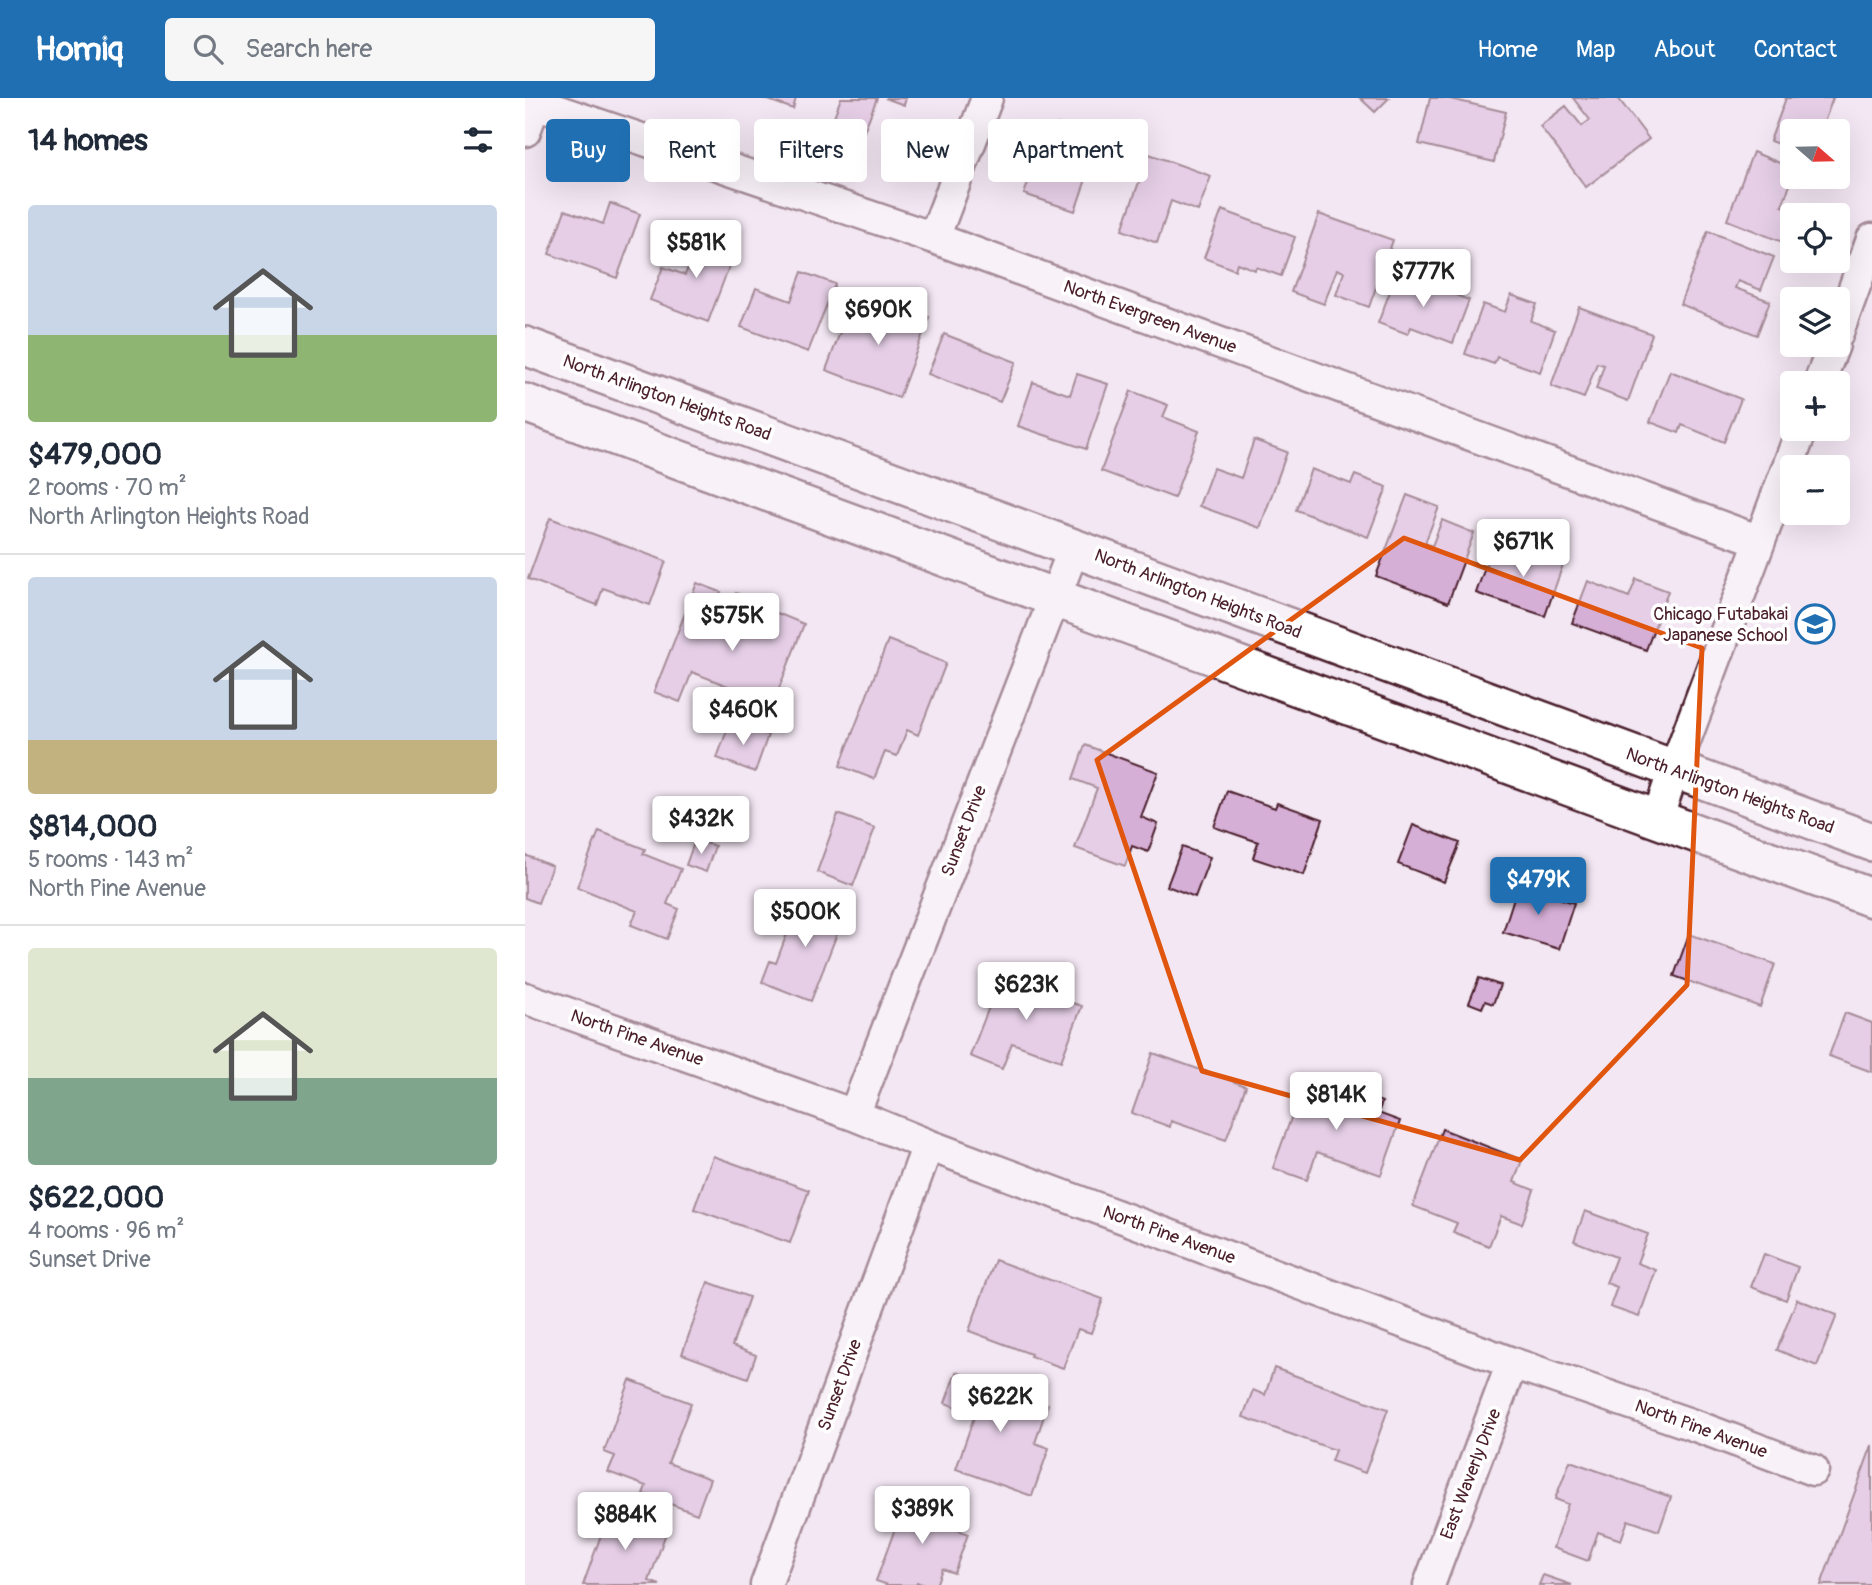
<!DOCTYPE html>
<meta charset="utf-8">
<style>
body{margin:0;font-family:Pangolin,sans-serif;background:#f6f6f7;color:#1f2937;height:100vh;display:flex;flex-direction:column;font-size:26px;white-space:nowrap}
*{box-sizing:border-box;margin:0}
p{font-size:23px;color:#747a83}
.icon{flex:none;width:38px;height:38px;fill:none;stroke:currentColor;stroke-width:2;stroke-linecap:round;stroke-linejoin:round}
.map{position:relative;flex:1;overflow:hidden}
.sheet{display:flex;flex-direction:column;background:#fff;width:525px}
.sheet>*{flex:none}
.guide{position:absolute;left:21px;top:21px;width:665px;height:63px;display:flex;gap:14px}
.needle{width:46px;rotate:110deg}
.fabs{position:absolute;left:1255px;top:21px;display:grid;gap:14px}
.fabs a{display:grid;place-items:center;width:70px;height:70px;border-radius:7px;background:#fff;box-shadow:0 7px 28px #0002;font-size:35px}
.price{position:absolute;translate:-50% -60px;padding:0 16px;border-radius:7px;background:#fff;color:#222;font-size:23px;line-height:46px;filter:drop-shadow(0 2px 4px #0008)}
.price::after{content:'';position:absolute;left:50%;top:42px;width:21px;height:16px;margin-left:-10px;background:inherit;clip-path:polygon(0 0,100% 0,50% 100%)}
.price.on{background:#1f6fb2;color:#fff}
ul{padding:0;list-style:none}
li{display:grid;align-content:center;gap:14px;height:371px;padding:0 28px}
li+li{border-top:2px solid #e0e1e3}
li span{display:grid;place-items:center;height:217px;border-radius:7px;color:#555}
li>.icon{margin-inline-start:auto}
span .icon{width:126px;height:126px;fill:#fffc;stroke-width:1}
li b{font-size:30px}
h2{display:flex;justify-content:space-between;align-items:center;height:84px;padding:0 28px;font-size:30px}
.pill{padding:0 24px;border-radius:7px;background:#fff;box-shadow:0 7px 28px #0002;font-size:24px;line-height:63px}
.pill.on{background:#1f6fb2;color:#fff}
header{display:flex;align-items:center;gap:42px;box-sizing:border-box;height:98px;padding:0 35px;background:#1f6fb2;color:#fff}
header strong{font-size:33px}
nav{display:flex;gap:38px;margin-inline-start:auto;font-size:24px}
.search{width:490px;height:63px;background:#f6f6f7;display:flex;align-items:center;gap:18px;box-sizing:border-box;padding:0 24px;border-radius:7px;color:#747a83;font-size:26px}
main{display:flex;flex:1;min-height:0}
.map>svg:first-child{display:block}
</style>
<header>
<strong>Homiq</strong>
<div class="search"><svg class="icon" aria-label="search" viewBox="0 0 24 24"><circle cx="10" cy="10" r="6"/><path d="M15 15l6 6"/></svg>Search here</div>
<nav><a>Home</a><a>Map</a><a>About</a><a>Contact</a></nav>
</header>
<main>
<section class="sheet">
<h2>14 homes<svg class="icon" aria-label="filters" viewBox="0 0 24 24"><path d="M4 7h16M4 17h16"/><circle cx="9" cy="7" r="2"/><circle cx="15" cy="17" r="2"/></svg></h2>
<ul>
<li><span style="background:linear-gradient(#c9d6e8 60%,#8fb573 0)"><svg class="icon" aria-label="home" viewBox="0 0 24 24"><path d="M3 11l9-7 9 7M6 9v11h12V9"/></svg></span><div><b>$479,000</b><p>2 rooms · 70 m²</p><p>North Arlington Heights Road</p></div></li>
<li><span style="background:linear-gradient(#c9d6e8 75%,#c2b280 0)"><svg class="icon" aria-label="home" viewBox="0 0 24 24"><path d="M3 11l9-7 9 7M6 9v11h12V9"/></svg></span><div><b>$814,000</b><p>5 rooms · 143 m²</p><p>North Pine Avenue</p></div></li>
<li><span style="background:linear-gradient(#dfe7d0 60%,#7fa58c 0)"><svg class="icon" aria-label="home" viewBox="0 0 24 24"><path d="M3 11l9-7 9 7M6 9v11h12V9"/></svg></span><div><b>$622,000</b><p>4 rooms · 96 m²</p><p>Sunset Drive</p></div></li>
</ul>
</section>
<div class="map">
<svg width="1347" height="1487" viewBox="0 0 1347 1487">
<rect width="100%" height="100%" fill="#f3e7f3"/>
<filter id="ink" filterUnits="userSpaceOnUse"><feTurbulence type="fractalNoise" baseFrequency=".0143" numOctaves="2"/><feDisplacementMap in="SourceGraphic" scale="14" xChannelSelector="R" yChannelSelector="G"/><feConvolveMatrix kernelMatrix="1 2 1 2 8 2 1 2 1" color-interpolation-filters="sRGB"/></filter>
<g filter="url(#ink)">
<!-- building -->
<path fill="#d6afd7" stroke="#4a1f2b" stroke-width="2" d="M238 0H271L268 11Z
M316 0H352L338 36 307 24Z
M360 0H381L379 7Z
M835 0H864L850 14Z
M905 0H921L981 14 969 64 894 46Z
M1048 0H1093L1124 41 1061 89 1015 28 1041 8 1057 28 1065 22Z
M1261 0H1308L1298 27 1309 31 1308 33H1267V51L1245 43Z
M533 26 575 41 550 113 499 96 510 65 519 68Z
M1228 54 1267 70 1268 79 1257 108 1277 116V117H1267V141L1265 147 1202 122Z
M624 56 686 78 673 113 646 103 632 145 597 132Z
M85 105 115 116 92 180 24 156 40 112 78 126Z
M697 112 770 139 756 178 731 169 730 172 712 165 710 172 679 160Z
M794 116 868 142 844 209 811 197 819 174 812 171 799 206 766 194Z
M1183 133 1249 159 1236 192 1213 183 1210 190 1245 203 1232 237 1155 206Z
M176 137 211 150 183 224 125 202 138 169 160 177Z
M277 174 310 186 283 254 216 229 231 190 266 203Z
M872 175 944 202 928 245 886 229 883 236 853 225Z
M986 197 1012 206 1006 223 1030 232 1015 274 972 259 969 266 940 256 958 206 980 214Z
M326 205 362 218 367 205 404 219 374 300 301 272Z
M1054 209 1127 236 1103 303 1071 291 1079 267 1072 265 1059 300 1026 288Z
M419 236 491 264 475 304 403 276Z
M1145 273 1216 301 1199 344 1157 327 1154 335 1125 324Z
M552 276 583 286 561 351 493 328 508 284 545 297Z
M606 293 643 307 638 319 674 333 649 400 576 373Z
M729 342 762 354 735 430 674 408 688 370 716 380Z
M786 371 826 386 830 377 862 389 843 439 771 412Z
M882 397 914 409 900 445 907 448 917 422 949 435 923 505 851 478Z
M25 420 141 463 125 507 78 490 72 507 3 481Z
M1010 444 1042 455 1020 518 951 495 966 452 1003 465Z
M1111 481 1143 493 1121 552 1047 525 1063 483 1104 499Z
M172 485 196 494 191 507 205 512 211 495 236 505 235 508 279 526 237 634 205 622 216 593 167 574 155 604 129 594Z
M363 542 421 565 393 637 382 632 372 658 360 654 349 681 315 668Z
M205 624 243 637 230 674 192 660Z
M560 647 633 674 616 719 633 726 623 754 607 748 600 768 550 750 572 690 548 681Z
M702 693 750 710 752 705 798 721 779 777 728 760 733 744 689 729Z
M313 716 350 730 328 788 292 774Z
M888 727 935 745 919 784 873 766Z
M74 733 120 751 118 756 156 771 142 806 154 811 142 841 106 827 112 813 52 789Z
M170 742 190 748 181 774 161 767Z
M657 749 685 759 670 799 642 788Z
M0 757 27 768 13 805 0 800Z
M993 787 1049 805 1034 851 978 834Z
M276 798 320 815 286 903 237 884 245 863 251 865Z
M1164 836 1250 866 1235 909 1149 878Z
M476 878 509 891 513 882 542 893 539 902 557 908 536 963 487 945 477 971 445 958Z
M954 880 975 887 968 906 960 903 957 910 944 905Z
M1320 915 1347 925V974L1304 958Z
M628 955 721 988 701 1042 646 1023 645 1029 607 1015Z
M778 987 817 1000 821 990 857 1004 853 1015 875 1023 856 1077 792 1054 782 1082 748 1070Z
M917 1031 997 1062 989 1084 1009 1092 997 1126 976 1118 964 1148 928 1134 932 1125 888 1108Z
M188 1058 284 1092 265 1145 169 1111Z
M1060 1113 1123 1136 1112 1165 1131 1172 1114 1219 1085 1209 1092 1189 1081 1185 1091 1159 1049 1143Z
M1239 1156 1273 1169 1261 1202 1226 1189Z
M470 1162 578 1201 566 1235 553 1231 538 1270 505 1258 506 1256 444 1233Z
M183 1184 224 1199 207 1248 231 1257 223 1280 157 1256Z
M1272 1201 1312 1217 1292 1268 1252 1252Z
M749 1270 863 1311 840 1375 806 1363 810 1352 718 1319 728 1292 740 1297Z
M431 1274 523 1306 510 1345 524 1350 507 1398 431 1371 450 1316 420 1305Z
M105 1282 166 1305 143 1365 185 1381 172 1416 118 1396 121 1388 83 1374 90 1358 79 1354Z
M1347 1347V1487H1296Z
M1045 1363 1146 1399 1134 1433 1103 1422 1096 1442 1073 1434 1063 1463 1028 1450 1043 1406 1030 1401Z
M392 1397 429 1411 423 1428 443 1436 429 1475 417 1471 411 1487H399L392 1484 391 1487H363L351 1483 376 1414 385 1418Z
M85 1412 142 1432 124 1483 135 1487H58Z
M1018 1477 1047 1487H1014Z"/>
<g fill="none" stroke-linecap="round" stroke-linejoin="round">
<!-- minor casing -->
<g stroke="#4a1f2b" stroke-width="35">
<path id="minor" d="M10 5 409 140 1235 443
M0 33 12 0
M409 140 462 0
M1312 237 1347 141
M1294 285 1309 247
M1132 721 1149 672 1277 331
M0 900 329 1017 403 1047 987 1265 1171 1328 1288 1372
M329 1017 549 450
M241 1487 403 1047
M904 1487 987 1265"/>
</g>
<!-- major casing -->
<g stroke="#4a1f2b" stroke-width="42">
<path id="major" d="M0 248 1347 744
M0 305 1347 800"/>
</g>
<!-- minor -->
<use href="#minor" stroke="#fff" stroke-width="30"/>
<!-- major -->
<use href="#major" stroke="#fff" stroke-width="37"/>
</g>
</g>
<!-- marked area -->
<path d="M0 0H1347V1487H0ZM879 440 1177 550 1162 887 995 1062 677 973 572 662Z" fill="#f3e7f3" fill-opacity=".55" fill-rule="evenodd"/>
<path fill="none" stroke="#e0560e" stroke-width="5" stroke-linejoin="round" d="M879 440 1177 550 1162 887 995 1062 677 973 572 662Z"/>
<!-- icons -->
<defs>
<g id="school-ring" transform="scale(2.0125)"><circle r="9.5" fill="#fff" stroke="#1f6fb2" stroke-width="1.5"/><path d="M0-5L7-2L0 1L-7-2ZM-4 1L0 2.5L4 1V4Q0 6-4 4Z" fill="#1f6fb2"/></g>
</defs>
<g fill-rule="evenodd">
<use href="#school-ring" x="1290" y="526"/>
</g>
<g text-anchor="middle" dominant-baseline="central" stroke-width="7" stroke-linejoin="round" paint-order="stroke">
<!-- street labels -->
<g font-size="18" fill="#4a1f2b" stroke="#fff">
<text transform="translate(625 219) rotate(20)">North Evergreen Avenue</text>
<text transform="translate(142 300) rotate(20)">North Arlington Heights Road</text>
<text transform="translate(673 496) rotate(21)">North Arlington Heights Road</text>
<text transform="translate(1205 693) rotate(20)">North Arlington Heights Road</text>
<text transform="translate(439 733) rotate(-69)">Sunset Drive</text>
<text transform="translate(112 940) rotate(19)">North Pine Avenue</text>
<text transform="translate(644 1137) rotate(20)">North Pine Avenue</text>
<text transform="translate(315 1287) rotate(-70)">Sunset Drive</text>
<text transform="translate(1176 1331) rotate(20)">North Pine Avenue</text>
<text transform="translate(946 1376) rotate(-69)">East Waverly Drive</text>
</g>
<!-- poi labels -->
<g font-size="18" fill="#4a1f2b" stroke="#fff" text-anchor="end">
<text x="1263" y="516">Chicago Futabakai<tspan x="1263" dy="21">Japanese School</tspan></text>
</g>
</g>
</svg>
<div class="fabs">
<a><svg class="needle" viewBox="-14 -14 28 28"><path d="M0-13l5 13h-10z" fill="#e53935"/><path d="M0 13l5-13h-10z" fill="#747a83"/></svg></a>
<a><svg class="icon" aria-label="locate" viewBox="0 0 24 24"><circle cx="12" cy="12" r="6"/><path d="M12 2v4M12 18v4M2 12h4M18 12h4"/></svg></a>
<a><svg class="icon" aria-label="layers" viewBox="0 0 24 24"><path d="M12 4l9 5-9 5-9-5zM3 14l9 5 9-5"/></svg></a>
<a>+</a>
<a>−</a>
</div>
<b class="price" style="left:171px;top:182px">$581K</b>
<b class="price" style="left:898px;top:211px">$777K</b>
<b class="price" style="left:353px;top:249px">$690K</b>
<b class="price" style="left:998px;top:481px">$671K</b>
<b class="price" style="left:207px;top:555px">$575K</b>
<b class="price" style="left:218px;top:649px">$460K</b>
<b class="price" style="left:176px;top:758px">$432K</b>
<b class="price on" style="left:1013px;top:819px">$479K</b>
<b class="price" style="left:280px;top:851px">$500K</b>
<b class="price" style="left:501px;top:924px">$623K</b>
<b class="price" style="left:811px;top:1034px">$814K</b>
<b class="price" style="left:475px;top:1336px">$622K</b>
<b class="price" style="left:397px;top:1448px">$389K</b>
<b class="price" style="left:100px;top:1454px">$884K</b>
<div class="guide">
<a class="pill on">Buy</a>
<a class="pill">Rent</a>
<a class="pill">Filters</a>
<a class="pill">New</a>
<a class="pill">Apartment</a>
</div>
</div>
</main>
